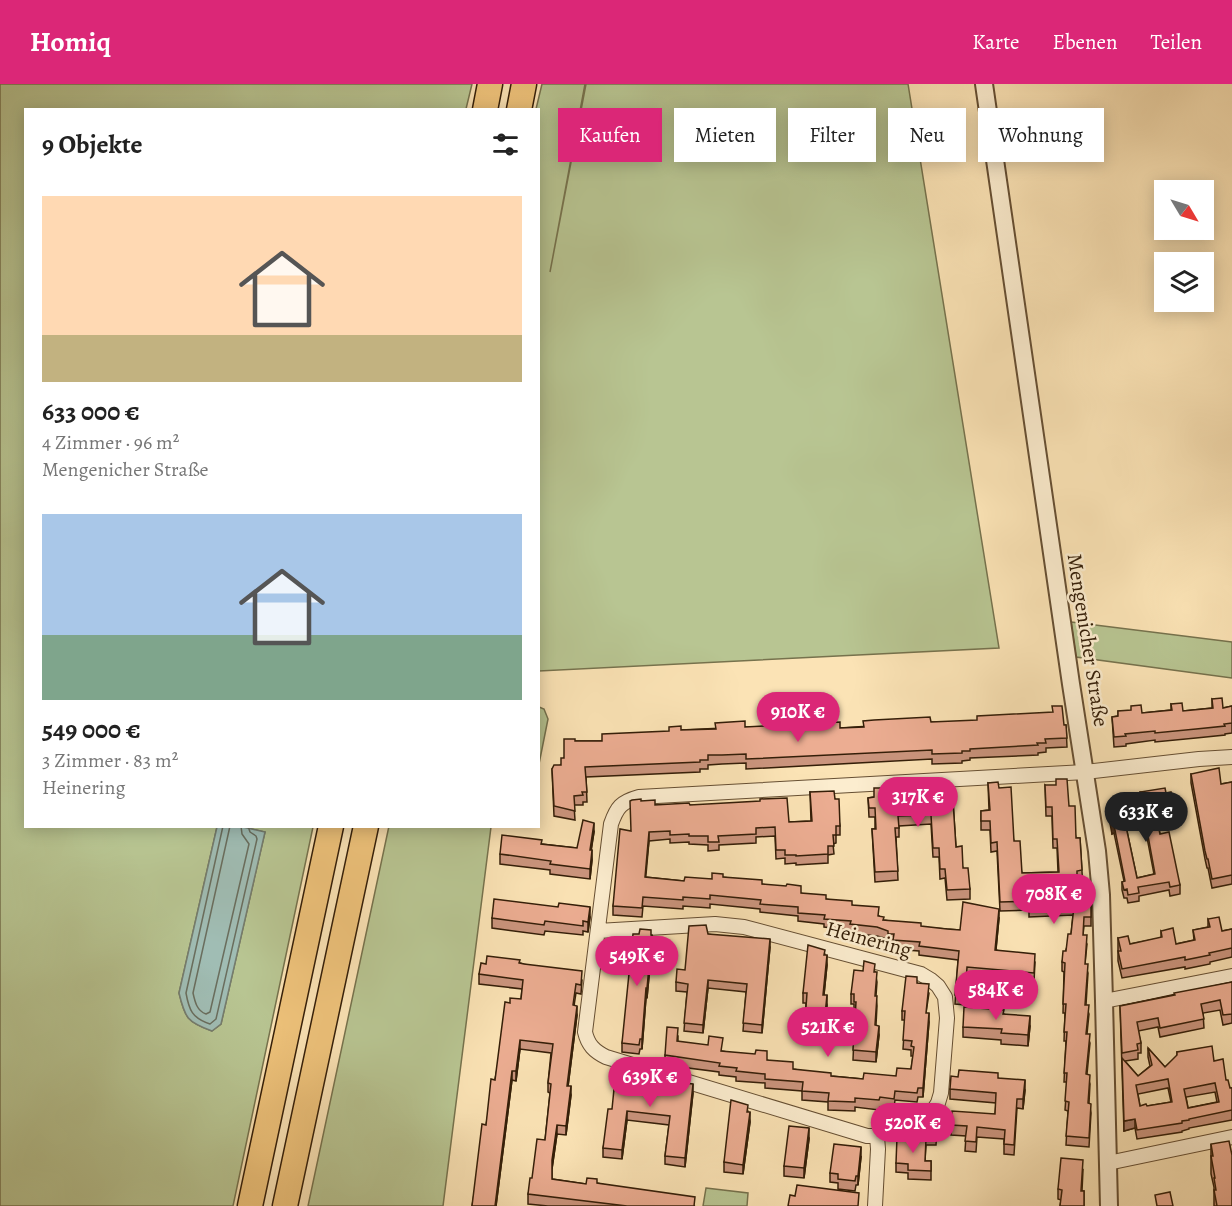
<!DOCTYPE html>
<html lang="de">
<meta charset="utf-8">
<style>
body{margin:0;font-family:Alegreya,serif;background:#f6f6f6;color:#222;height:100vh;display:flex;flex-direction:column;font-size:22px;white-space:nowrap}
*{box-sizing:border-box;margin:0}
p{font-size:20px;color:#767676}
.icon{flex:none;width:33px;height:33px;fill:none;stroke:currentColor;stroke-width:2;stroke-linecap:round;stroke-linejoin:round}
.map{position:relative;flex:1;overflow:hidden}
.sheet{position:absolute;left:24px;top:24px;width:516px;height:720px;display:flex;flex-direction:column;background:#fff;border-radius:0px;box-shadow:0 3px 15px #0003}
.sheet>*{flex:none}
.banner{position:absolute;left:558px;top:24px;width:570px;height:54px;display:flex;gap:12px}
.needle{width:39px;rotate:128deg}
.controls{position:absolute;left:1154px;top:96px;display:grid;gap:12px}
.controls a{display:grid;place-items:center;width:60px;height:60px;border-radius:0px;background:#fff;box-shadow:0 3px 15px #0003;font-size:30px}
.price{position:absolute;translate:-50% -51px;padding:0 14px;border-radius:21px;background:#db2777;color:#fff;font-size:20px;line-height:39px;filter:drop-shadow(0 2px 3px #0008)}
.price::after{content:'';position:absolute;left:50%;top:36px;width:18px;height:14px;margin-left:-9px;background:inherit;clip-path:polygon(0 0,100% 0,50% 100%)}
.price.on{background:#222;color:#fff}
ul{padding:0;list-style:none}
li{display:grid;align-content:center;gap:12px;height:318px;padding:0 18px}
li span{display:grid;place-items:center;height:186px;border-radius:0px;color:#555}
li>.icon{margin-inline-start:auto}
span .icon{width:108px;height:108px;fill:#fffc;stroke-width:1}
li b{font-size:26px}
h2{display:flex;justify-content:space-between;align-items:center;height:72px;padding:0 18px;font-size:26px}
.tag{padding:0 21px;border-radius:0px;background:#fff;box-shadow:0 3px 15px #0003;font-size:21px;line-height:54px}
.tag.on{background:#db2777;color:#fff}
header{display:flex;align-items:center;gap:36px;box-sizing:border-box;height:84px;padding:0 30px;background:#db2777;color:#fff}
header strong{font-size:28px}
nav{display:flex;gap:33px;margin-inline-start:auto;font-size:21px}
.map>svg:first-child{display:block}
</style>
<header>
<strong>Homiq</strong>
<nav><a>Karte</a><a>Ebenen</a><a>Teilen</a></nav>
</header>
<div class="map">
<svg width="1232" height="1122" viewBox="0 0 1232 1122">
<rect width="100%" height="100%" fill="#fbe3b5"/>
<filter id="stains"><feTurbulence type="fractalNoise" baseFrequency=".00333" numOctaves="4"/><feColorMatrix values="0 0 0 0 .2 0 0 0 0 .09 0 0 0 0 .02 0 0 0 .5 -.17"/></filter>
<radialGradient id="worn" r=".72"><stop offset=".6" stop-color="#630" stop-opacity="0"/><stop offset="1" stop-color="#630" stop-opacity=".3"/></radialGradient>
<!-- green -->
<path fill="#b8c592" stroke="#76724d" stroke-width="1.5" d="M0 0H472L466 25 26 26V742L217 743 179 909C185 934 187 938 212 947L221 940 265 748 243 743H313L233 1122H0Z
M542 0H585L550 188 586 0H908L999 564 539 587 538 26 536 25Z
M1071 538 1232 558V594L1076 573Z
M539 623 544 625 548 635 539 680Z
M389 742 491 743 443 1122H308Z
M706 1104 748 1109 747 1122H703Z"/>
<!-- water -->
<path fill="#a0bdb4" stroke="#757d6f" stroke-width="1.5" d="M217 743H243L265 748 221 940 212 947C187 938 185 934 179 909Z"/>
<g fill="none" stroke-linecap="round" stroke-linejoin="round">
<!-- shore -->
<path stroke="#6a6e5e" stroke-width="1.5" d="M223 742 186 909C189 926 192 934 210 940L216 935 257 755 256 752 250 748 248 742
M230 742 193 909C195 918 197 927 206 930L210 928 249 760 242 750 241 742"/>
<!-- minor casing -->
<g stroke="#664f33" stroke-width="16">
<path id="minor" d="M598 847 715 840 744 843 921 890 931 896 938 902 945 913 947 934 941 1009 938 1019 933 1027 877 1052 878 1065 875 1122
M1104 917 1232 892
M877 1052H867L606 973C594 967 588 961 585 948L611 740C617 723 621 718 639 713L1085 688 1199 675 1232 673
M1108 1079 1232 1053"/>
</g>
<!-- tertiary casing -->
<g stroke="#664f33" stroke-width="20">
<path id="tertiary" d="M984 0 1071 600 1097 767 1101 811 1104 917 1109 1122"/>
</g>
<!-- motorway casing -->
<g stroke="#341e08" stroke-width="27">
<path id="motorway" d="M485 26 490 0
M519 26 524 0
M250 1122 331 742
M285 1122 366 742"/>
</g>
<!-- minor -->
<use href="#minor" stroke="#fcedcf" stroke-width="14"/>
<!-- tertiary -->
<use href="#tertiary" stroke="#fcedcf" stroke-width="16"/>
<!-- motorway -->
<use href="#motorway" stroke="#eec27a" stroke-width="24"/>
</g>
<!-- wall -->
<path fill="#cb957e" stroke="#341e08" stroke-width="1.5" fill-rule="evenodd" d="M1212 615 1223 624 1232 622V649L1225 650V651L1196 654 1155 658V656L1126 660V662L1114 663 1112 633 1118 632V627L1142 629 1171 626V620L1183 627 1212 624Z
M931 638 1066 641 1067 663 1046 664V668L1038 669V671L970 674V676L962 677V679L932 680V675L746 685V679L722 680 708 681V685H700V688L586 693 587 718H583V721H574L575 736 554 732 552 685 561 681 564 674 575 657H602L681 646 745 643 840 644Z
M1191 690 1221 700 1232 698V800L1212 804 1208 784H1207L1205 775 1191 699Z
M988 699 999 704 1014 757 1022 789 1058 788 1057 764H1053L1052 732H1046L1045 701 1069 722 1076 754H1080L1084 821 1091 820V842H1084L1083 851 1087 860 1085 880 1088 889 1086 921 1089 930 1087 950 1090 959 1087 990 1090 1000 1089 1019 1091 1029 1089 1063 1066 1061 1068 1027 1065 1026 1067 998H1064L1066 957H1064L1065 929H1063L1064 888 1062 887V878L1071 850 1073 831 1029 833V826L1000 827 997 767 991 768 990 746H981V727L989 726Z
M952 702 956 763 970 805V815L947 816 945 794 940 795 939 773H933L931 740 899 742V753H896L898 796 875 798 872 745H875V733H869L868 714 874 713 898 705Z
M810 708 835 715 840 742V751H836V759L833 760 834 770 828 771V779L796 781V779L785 780V774L776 775 775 752 756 753V759L719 761V766L708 767V761L689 760V758L670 759V755L649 757 645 793 684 797 712 795 723 793 762 800 852 821 879 832 884 836 921 843 960 846 999 834 996 866 1035 878 1034 898 967 892 965 921 955 920 958 876 919 871V867L893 865V859L888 858V855L877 852 850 849V846L824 843V840L798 837V832L760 828V825L710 820V824L683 822V825L643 822 642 833 613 831V822L631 747 641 717 655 721H690L789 738 811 737Z
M1140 708 1166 709 1173 719V728L1169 729V733L1157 735 1160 750 1180 801V810L1170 812 1169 806 1139 812V817L1128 819 1127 814H1124L1122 806V798L1124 797 1114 749 1112 750 1108 729V720L1127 738V747L1137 794 1154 790 1140 717Z
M594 748 591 766 592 776 590 795 550 790V786L500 780V770L542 760 577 764Z
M558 823 590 833 588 848 583 847V851L545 847 544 851 492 844V834Z
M1208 835 1222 847 1232 845V873L1210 878V880L1185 885V883L1122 894 1118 877V854L1130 860 1161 854V847L1176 860 1194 856 1193 846 1208 843Z
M708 850 770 863 762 949 743 947 746 908 708 904 703 949 684 947 687 908 676 907V898L685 886Z
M651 851 652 861 647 914H646L642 965H640L639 970 622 968V959Z
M825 871 827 881 824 911 827 921 823 961 799 959V949L805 938 806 919H803V909Z
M520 879 582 896 581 910 576 909 574 922 577 931 568 1002 571 1011 566 1051 557 1050 552 1085V1095L586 1100 597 1099 695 1122H548L528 1120V1110L545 1056 550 1009 548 1008V999L551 969 520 965 516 997 512 996 496 1122H472L486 1041 510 919 521 915 522 905 479 900V890L486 880Z
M875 888 877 898 876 912 877 922 876 941 879 951 876 978 853 976 855 928H854V920H851V910Z
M1232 898V939L1223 941 1220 926 1203 929 1204 944 1160 953 1158 943 1138 947 1141 959V969H1138V975L1125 977 1138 992 1150 982 1148 973V964L1165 983 1177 972V968L1214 977 1226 996 1230 1004H1232V1036L1189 1044V1045L1182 1047V1048L1137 1055 1135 1044 1124 1047 1120 922ZM1168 1004 1171 1018 1147 1022H1140L1138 1010ZM1215 1008 1217 1018 1188 1024 1186 1013Z
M917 899 929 909 926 929 929 938 923 1013H918L917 1018 895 1016 894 1024 880 1023 879 1026 855 1023V1027L828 1026V1018L802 1016V1007L765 1004V999L736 997V993L719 991V988L665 981V971L678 953V958L767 976 793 985 831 992 863 995 896 992 911 985 913 972H911V966L903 965 905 936H902V927Z
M1004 930 1030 942 1028 962 1001 960V956L963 953V943Z
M998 994 1025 1006 1023 1025 1017 1024 1014 1071 1004 1070V1055L977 1053 976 1068 965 1067 966 1052 951 1051V1041L995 1030 996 1019 950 1015V1005Z
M659 996 693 1009 685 1083 665 1080V1072L669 1041 627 1036 622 1075 603 1073V1064L612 1025Z
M748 1028 750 1038 743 1090 724 1088V1078Z
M937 1046 936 1061H926L925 1077H931V1096L908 1095V1089L896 1088V1079L919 1054Z
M809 1055 804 1094 784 1092V1082Z
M1211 1060 1232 1122H1214V1103L1211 1090Z
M861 1073 858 1101H856L855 1107 838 1105V1099L830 1098V1089Z
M1083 1086 1082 1107H1084V1122H1060L1061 1116 1058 1115V1105Z"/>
<!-- shaded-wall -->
<path fill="#a57966" stroke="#341e08" stroke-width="1.5" d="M594 739V748L590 775V766Z
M1112 741H1114V749L1112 750Z
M649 748V757L645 802V793Z
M592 766V776L590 795V785Z
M590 823V833L588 848V838Z
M999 825V834L995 875V866Z
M652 851V861L647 914V904Z
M770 855V863L762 949V941Z
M827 871V881L823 920V911Z
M708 896V904L703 949V941Z
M646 904V914L642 965V955Z
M827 911V921L823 961V951Z
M577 922V931L567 1011V1002Z
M929 929V938L923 1013V1004Z
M1030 932V942L1028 962V951Z
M879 942V951L876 978V968Z
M520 956V965L516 997V987Z
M512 987V996L496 1122H495Z
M1025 996V1006L1023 1025V1015Z
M693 1000V1009L685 1083V1074Z
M571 1002V1011L566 1051V1042Z
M627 1027V1036L622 1075V1066Z
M750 1028V1038L743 1090V1081Z
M1135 1035V1044L1124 1047V1037Z
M557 1041V1050L552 1085V1076Z
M809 1044V1055L804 1094V1084Z
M861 1063V1073L858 1101V1092Z"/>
<!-- building -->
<path fill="#ecad92" stroke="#341e08" stroke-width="1.5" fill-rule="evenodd" d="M1222 614 1223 624 1232 622V639L1224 640 1225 642 1196 645 1155 649V647L1125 650 1126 652 1114 653 1112 633 1118 632V627L1131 626V622L1141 621 1142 629 1172 626 1171 620 1182 619 1183 627 1213 624 1212 615Z
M1052 622H1062L1064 641H1066L1067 654 1045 655 1046 659H1037L1038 661 970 665V667H962V669L932 670V666L746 675V670L722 671H708V676H700V678L585 683 587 708H582L583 711 574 712 575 727 554 722 552 685 554 681H561V674H564V655H575V657H602V650L669 647V643L681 642V646L716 645 715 639 745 637V643L840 638V644L864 643 863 637 874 636 930 633 931 638 977 636V632L1053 628Z
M1219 684 1221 700 1232 698V791L1212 795 1208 775H1207L1205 767 1191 690Z
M1056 695H1067L1069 722H1075L1076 754H1080L1082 786 1077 787V793H1083L1084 821 1091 820V833H1084L1083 851H1087L1085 880H1088L1085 921H1089L1086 950H1090L1086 990 1090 991 1088 1019 1091 1020 1089 1054 1066 1052 1069 1018 1065 1017 1067 989H1064L1067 948H1064L1066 920H1063L1065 879 1062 878 1063 867H1066L1068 850H1071L1074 822 1029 824V817L1000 818 997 758 991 759 990 737H981V727L990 726 988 699 998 698 999 704 1011 703 1014 757H1020L1022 789 1059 788 1057 755H1053L1052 723H1046L1045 701H1056Z
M885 700H897L898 705 952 702 956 763 962 762 963 784H968L970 805 947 806 945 785H940L939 764H933L931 731 898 732 899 744H895L898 787 875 788 872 745H876L875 724H869L868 714 874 713V704H885Z
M1165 704 1166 709 1171 708 1173 719 1168 720 1169 724 1155 727 1160 750 1169 748 1180 801 1170 803 1169 798 1138 803 1139 809 1128 811 1127 805 1124 806 1122 798 1125 797 1114 741H1112L1108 720 1124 717 1127 738H1125L1137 794 1155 790 1140 708Z
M834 707 835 715H839L840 742H836V751H833L834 762H828V770L796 772V771H785V766H776L775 743 756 744V750L718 752 719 758H708V752H689V750L670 751V747L649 748 645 793 684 797 685 793 712 795V789L723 790V793L762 796V800L786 802 787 800 801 802V809L826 811V815L852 817V821L879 823 878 832 884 833 883 836 921 839V842L947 845 960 846 963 818 999 825 995 866 1035 870 1034 889 967 883 965 912 955 911 959 867 919 862 920 858 893 856 894 850H888V847L877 843 850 840 851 837 824 835 825 831 798 829V823L760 820 761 816 710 811V815L683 813V816L643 813 642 824 613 822 620 745 631 747 630 717 632 716 641 715V717L655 716V721L689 719 690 721 760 717V715L787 714 789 738 812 737 810 708Z
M583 736 594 739 590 766H592L590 785 550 780 551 777 500 770 502 751 542 756 541 760 577 764Z
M494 815 558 823 559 819 590 823 588 838 583 837V842L545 837 544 841 492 834Z
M1219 833 1222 847 1232 845V864L1209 869 1210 871 1185 876V873L1122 885 1118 867H1121L1118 854 1128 852 1130 860 1162 853 1161 847 1173 844 1176 860 1195 856 1193 846 1210 843 1208 835Z
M706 841 708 850 770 855 762 941 743 939 747 900 708 896 703 941 684 939 688 900 676 898 677 885 685 886 689 842Z
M640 845 651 846V851H652L647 904H646L642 955H640L639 961 622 959 633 850H639Z
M808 861 825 866 824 871H827L823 911H827L823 951 799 949 800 937 805 938 807 909H803Z
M487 872 520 876 519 879 524 880 582 887 581 901 576 900 573 921 577 922 567 1002H571L566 1042 557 1041 552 1076V1095L586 1100 587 1094 597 1095V1099L695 1113 694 1122H627L528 1110 530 1094H532L537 1055 545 1056 551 1000 548 999 553 960 520 956 516 987H512L495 1122H472L482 1040 486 1041 491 995 495 996 505 918 510 919V914L521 915 523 896 479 890 481 879 486 880Z
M864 877 875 880 874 888H877L875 912H877L875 941 879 942 876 968 853 966 856 918H854V910H851L854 886 863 887Z
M906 892 917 893V899L929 900 926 929H929L923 1004H918L917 1009 895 1007 894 1015 880 1013 879 1016 855 1014V1018L828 1017 829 1009 802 1007 803 998 765 995V990L736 987 737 984 719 982 720 979 665 971 667 943 678 944 677 957 708 961 709 952 723 954 721 967 755 970 756 966 767 967V976L793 978V985L831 989V992L863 995 864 989 896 992 897 984 911 985 914 963 911 962 912 957 903 956 905 927H902Z
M1232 898V930L1223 931 1220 916 1201 920 1204 935 1160 944 1158 934 1137 938 1141 959 1137 960 1138 966 1122 969 1120 922 1175 911 1174 909Z
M964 923 1004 926 1003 930 1030 932 1028 951 1001 949 1002 945 963 943Z
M1212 962 1214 977 1223 975 1226 996H1228L1230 1004H1232V1026L1189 1035V1036L1182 1037V1039L1137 1046 1135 1035 1124 1037 1122 974 1138 992 1152 981 1148 964 1165 983 1177 971V968ZM1168 995 1172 1018 1147 1022 1146 1020 1140 1022 1136 1001ZM1215 999 1219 1018 1188 1024 1184 1005Z
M616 985 659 991 658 996 693 1000 685 1074 665 1072 670 1032 627 1027 622 1066 603 1064 608 1025H612Z
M959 986 998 989V994L1025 996 1023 1015H1017L1014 1061 1004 1060 1005 1046 977 1043 976 1058 965 1057 967 1042 951 1041 952 1027 995 1030 996 1009 950 1005 951 992 958 993Z
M731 1016 748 1021 747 1028H750L743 1081 724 1078Z
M789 1042 809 1044 804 1084 784 1082Z
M919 1045 937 1046 936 1056 919 1054Z
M897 1053 926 1055 925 1077H931V1087L908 1086V1080L896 1079Z
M1229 1057 1232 1071V1122H1217L1214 1106H1216L1214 1094H1215L1211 1072H1213L1211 1060Z
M834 1060 861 1063 858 1092H856L855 1097 838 1095V1090L830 1089Z
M1061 1074 1083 1076 1081 1107H1084V1122H1060L1062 1106 1058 1105Z
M797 1101 859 1109 858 1122H788L790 1111 795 1112Z
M1170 1108 1173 1122H1157L1155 1111Z"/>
<g text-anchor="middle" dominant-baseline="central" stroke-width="5" stroke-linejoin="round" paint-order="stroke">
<!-- street labels -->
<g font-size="21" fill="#341e08" stroke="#fcedcf">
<text transform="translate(1088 556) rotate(81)">Mengenicher Straße</text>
<text transform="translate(869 855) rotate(15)">Heinering</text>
</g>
</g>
<rect width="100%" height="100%" filter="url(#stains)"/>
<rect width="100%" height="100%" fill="url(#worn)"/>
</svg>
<div class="controls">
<a><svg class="needle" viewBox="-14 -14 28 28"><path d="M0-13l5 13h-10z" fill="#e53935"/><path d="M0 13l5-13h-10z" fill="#767676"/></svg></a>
<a><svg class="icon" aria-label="layers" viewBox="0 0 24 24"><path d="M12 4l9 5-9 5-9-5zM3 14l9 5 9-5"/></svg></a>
</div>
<b class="price" style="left:798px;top:659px">910K €</b>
<b class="price" style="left:918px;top:744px">317K €</b>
<b class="price on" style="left:1146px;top:759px">633K €</b>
<b class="price" style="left:1054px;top:841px">708K €</b>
<b class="price" style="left:637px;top:903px">549K €</b>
<b class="price" style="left:996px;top:937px">584K €</b>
<b class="price" style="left:828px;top:974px">521K €</b>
<b class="price" style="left:650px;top:1024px">639K €</b>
<b class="price" style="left:913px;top:1070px">520K €</b>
<div class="banner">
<a class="tag on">Kaufen</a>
<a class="tag">Mieten</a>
<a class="tag">Filter</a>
<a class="tag">Neu</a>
<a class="tag">Wohnung</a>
</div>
<section class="sheet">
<h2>9 Objekte<svg class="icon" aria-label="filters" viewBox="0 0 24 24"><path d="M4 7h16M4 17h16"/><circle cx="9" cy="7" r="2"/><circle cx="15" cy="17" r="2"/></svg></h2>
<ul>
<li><span style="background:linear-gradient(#ffd9b3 75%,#c2b280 0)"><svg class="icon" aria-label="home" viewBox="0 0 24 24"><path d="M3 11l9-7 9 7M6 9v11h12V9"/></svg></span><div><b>633 000 €</b><p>4 Zimmer · 96 m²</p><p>Mengenicher Straße</p></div></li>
<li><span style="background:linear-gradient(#a9c7e8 65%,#7fa58c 0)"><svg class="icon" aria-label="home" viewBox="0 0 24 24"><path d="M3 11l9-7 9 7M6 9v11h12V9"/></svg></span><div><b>549 000 €</b><p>3 Zimmer · 83 m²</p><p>Heinering</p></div></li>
</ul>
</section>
</div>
